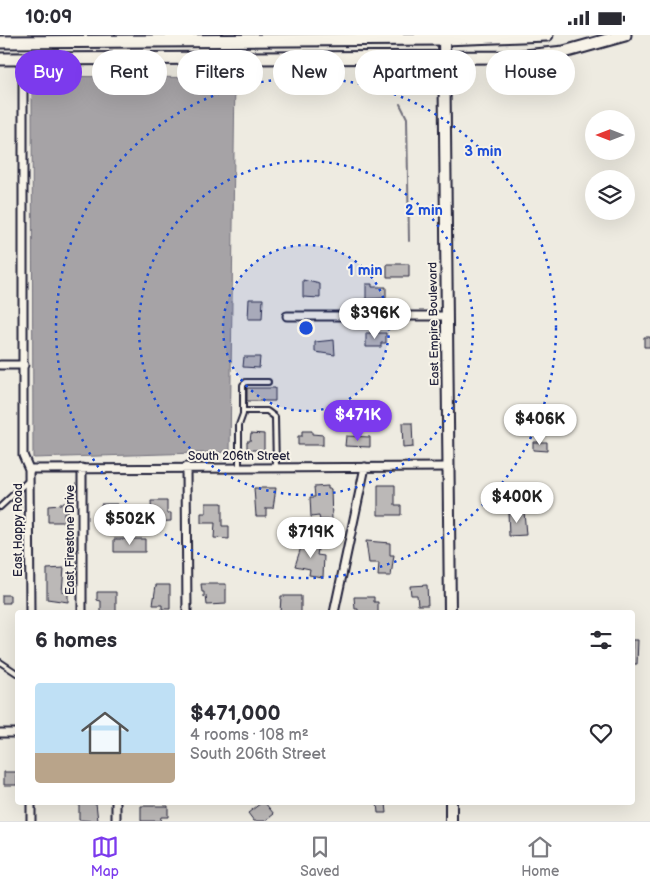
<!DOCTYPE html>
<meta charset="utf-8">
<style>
body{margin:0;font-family:"Balsamiq Sans",sans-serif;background:#f7f7f7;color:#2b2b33;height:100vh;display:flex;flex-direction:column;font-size:19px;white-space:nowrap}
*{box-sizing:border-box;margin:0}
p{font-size:16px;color:#7c7c81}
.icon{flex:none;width:28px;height:28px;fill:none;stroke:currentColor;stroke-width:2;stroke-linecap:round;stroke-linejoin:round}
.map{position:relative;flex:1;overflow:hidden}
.details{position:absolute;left:15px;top:575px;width:620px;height:195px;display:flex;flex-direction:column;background:#fff;border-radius:5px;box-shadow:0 5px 20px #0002}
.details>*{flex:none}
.banner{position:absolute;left:15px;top:15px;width:620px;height:45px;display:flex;gap:10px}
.needle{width:32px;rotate:270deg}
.tools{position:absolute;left:585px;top:75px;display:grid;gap:10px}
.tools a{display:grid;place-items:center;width:50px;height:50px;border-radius:50%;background:#fff;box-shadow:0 5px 20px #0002;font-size:25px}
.price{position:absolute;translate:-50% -42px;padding:0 11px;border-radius:18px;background:#fff;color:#222;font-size:16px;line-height:32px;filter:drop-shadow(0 1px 2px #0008)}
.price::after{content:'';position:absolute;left:50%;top:30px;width:15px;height:11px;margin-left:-8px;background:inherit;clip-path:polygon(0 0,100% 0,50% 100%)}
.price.current{background:#7c3aed;color:#fff}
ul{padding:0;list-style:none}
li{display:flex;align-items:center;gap:15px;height:125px;padding:0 20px}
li+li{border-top:1px solid #e1e1e2}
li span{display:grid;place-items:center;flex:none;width:140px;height:100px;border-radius:5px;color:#555}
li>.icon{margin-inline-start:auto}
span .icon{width:60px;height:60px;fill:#fffc;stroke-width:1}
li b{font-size:21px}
h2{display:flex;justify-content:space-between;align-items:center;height:60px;padding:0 20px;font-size:21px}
.chip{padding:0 18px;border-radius:22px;background:#fff;box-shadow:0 5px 20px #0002;font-size:18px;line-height:45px}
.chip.current{background:#7c3aed;color:#fff}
.status{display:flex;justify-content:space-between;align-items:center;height:35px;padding:0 25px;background:#fff;direction:ltr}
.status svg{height:14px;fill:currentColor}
.dock{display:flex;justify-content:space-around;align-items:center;height:70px;border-top:1px solid #e1e1e2;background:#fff;font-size:14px;color:#7c7c81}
.dock a{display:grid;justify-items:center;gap:2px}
.dock .current{color:#7c3aed}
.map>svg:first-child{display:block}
</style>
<div class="status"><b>10:09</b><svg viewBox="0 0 49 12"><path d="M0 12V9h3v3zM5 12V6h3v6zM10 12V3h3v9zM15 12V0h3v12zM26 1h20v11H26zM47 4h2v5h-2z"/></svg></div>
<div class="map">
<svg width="650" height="786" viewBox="0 0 650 786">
<rect width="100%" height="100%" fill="#eeebe1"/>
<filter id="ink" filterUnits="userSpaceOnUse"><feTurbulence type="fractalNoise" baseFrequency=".02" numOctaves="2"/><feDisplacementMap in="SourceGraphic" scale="10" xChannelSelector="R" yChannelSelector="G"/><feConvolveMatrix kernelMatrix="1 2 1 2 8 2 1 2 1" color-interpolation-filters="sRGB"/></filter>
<g filter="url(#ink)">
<!-- water -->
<path fill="#a6a3a6" stroke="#716f7b" d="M32 41 235 43 230 417 33 423Z"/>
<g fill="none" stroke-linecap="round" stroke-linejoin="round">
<!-- stream -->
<path stroke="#716f7b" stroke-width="2" d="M400 69 407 83 409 206"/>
</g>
<!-- building -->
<path fill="#bbb8b7" stroke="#22223b" d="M387 229H409V242H387Z
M303 245 320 249V263L303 262Z
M366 249H372V252H386V263L366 264Z
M249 264H263L262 284H248Z
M366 298H386V308H381V312H366Z
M644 302H650V312H644Z
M334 305 335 320 315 317V307Z
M244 322H260L259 333 243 332Z
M247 353H275V366H247Z
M402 388H412L413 412 403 413Z
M302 396H312V399L323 400V410H298V401H302Z
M251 398 264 399V415H247V406H250Z
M346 401 370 402V412L345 411Z
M533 407H547V416L533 415Z
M378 450H395V470H401V480H378Z
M328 451V454H331L332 485H320L319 481 311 482 310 462H315L314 452Z
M254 453H276L273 473H266V481H256Z
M151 466H167V478H171V486L152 487Z
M60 468H67V477H64V487H48V471L60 470Z
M206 468H222V491H229V504L214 503 215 488H201V478H206Z
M101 469H118V486H104V489H97L96 479H101Z
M524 476 526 500 509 501 508 477Z
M114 504H145V517H114Z
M303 506 319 509 317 520 324 521 323 542 309 540 310 534 295 531Z
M366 506 390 508V520H394L391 541H378L379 528H369Z
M64 533 62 557H68V567L47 564V534Z
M201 549H226V569L207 570 206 561 204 562V557H202Z
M156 550H170V574H162V570H153Z
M427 550 428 570H418L417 560H411L410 551Z
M97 557H116V578H101V566L97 565Z
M2 560H10V568H2Z
M281 561H301V578H280Z
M354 562H374V567H378V578H358V574H355Z
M632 605H638L637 629H632Z
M4 737H17V750H4Z
M82 768H96L98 786 79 785V770Z
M261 768H265L274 779 265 786H254L248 778Z
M377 768H386L387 778H378Z
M141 771H168V782H161L160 786H141Z"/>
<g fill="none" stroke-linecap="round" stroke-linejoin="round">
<!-- lane casing -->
<g stroke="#22223b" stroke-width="8">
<path id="lane" d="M243 376H267L275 382 276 432
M239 432V390L243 379V350L246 347H268
M0 472 29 445
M0 627 18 639"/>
</g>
<!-- street casing -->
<g stroke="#22223b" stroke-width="11">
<path id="street" d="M26 24 23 34V420L29 434 30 578
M287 281H447
M0 330H24
M186 432 187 578
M82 433V578
M29 434 448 432
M334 578 365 432
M0 698H18
M31 786V768
M116 786V768"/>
</g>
<!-- secondary casing -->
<g stroke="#22223b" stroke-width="14">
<path id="secondary" d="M444 0 450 578
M451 768V786"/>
</g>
<!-- primary casing -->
<g stroke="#22223b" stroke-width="15">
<path id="primary" d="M0 7 444 4 547 0
M0 24 514 22 564 17 625 0"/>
</g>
<!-- lane -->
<use href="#lane" stroke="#f7f3e8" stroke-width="4"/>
<!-- street -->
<use href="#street" stroke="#f7f3e8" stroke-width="7"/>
<!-- secondary -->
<use href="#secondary" stroke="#f7f3e8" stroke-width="10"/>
<!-- primary -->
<use href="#primary" stroke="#f7f3e8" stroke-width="11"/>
</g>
</g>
<!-- distance rings -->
<circle cx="306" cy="293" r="83" fill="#1d4ed8" fill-opacity=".12"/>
<g fill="none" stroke="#1d4ed8" stroke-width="2.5" stroke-dasharray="2.5 5">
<circle cx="306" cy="293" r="83"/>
<circle cx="306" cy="293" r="167"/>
<circle cx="306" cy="293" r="250"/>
</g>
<g text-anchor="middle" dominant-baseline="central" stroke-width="4" stroke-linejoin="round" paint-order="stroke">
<!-- street labels -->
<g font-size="12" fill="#22223b" stroke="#f7f3e8">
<text transform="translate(434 289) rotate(-91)">East Empire Boulevard</text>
<text x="239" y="421">South 206th Street</text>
<text transform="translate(18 495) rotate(-90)">East Happy Road</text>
<text transform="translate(70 505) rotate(-90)">East Firestone Drive</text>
</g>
</g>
<circle cx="306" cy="293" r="8" fill="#1d4ed8" stroke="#f7f3e8" stroke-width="2.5"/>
<g font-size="15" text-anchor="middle" font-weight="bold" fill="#1d4ed8" stroke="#f7f3e8" stroke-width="4" stroke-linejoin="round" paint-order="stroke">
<text x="483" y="121">3 min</text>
<text x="424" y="180">2 min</text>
<text x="365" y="240">1 min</text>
</g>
</svg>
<div class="tools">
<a><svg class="needle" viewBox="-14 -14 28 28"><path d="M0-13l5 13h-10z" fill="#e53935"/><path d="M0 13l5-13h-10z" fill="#7c7c81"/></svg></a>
<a><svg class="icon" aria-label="layers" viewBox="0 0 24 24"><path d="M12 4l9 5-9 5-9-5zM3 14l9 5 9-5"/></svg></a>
</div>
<b class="price" style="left:375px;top:305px">$396K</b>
<b class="price current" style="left:358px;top:407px">$471K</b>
<b class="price" style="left:540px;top:411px">$406K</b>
<b class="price" style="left:517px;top:489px">$400K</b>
<b class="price" style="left:130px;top:511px">$502K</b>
<b class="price" style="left:311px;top:524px">$719K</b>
<div class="banner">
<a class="chip current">Buy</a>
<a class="chip">Rent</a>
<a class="chip">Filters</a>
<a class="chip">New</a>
<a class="chip">Apartment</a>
<a class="chip">House</a>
</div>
<section class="details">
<h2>6 homes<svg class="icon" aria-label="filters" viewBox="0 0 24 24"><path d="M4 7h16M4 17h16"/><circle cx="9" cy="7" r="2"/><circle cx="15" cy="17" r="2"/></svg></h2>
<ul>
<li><span style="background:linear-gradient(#bfe0f5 70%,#b9a48a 0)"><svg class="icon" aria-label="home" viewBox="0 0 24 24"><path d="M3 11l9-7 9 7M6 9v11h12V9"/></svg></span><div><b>$471,000</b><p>4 rooms · 108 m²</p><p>South 206th Street</p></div><svg class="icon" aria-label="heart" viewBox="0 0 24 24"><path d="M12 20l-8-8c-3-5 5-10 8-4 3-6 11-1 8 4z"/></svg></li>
</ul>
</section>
</div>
<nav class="dock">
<a class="current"><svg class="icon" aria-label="map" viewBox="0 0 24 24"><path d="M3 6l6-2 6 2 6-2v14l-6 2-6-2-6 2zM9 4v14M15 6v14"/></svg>Map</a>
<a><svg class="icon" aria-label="saved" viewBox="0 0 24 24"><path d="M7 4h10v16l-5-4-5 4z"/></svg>Saved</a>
<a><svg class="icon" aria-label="home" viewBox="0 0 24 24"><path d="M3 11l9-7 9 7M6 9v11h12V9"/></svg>Home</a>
</nav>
